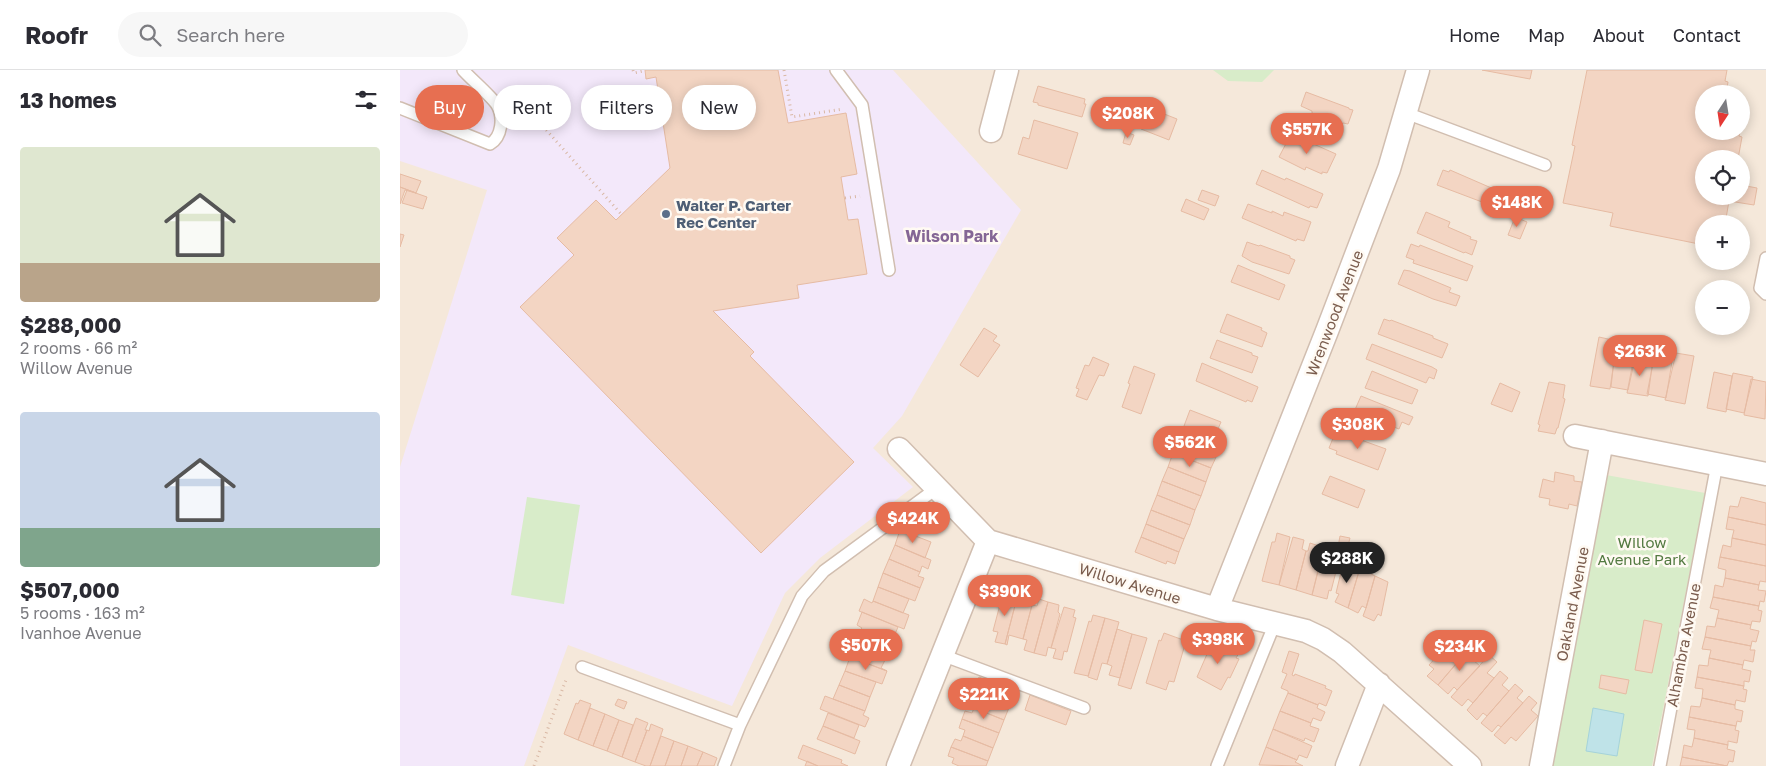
<!DOCTYPE html>
<meta charset="utf-8">
<style>
body{margin:0;font-family:"Golos Text",sans-serif;background:#f7f7f7;color:#2b2b33;height:100vh;display:flex;flex-direction:column;font-size:19px;white-space:nowrap}
*{box-sizing:border-box;margin:0}
p{font-size:16px;color:#7c7c81}
.icon{flex:none;width:28px;height:28px;fill:none;stroke:currentColor;stroke-width:2;stroke-linecap:round;stroke-linejoin:round}
.map{position:relative;flex:1;overflow:hidden}
.panel{display:flex;flex-direction:column;background:#fff;width:400px}
.panel>*{flex:none}
.guide{position:absolute;left:15px;top:15px;width:475px;height:45px;display:flex;gap:10px}
.needle{width:32px;rotate:192deg}
.buttons{position:absolute;left:1295px;top:15px;display:grid;gap:10px}
.buttons a{display:grid;place-items:center;width:55px;height:55px;border-radius:50%;background:#fff;box-shadow:0 2px 12px #0003;font-size:25px}
.price{position:absolute;translate:-50% -42px;padding:0 11px;border-radius:18px;background:#e76f51;color:#fff;font-size:16px;line-height:32px;filter:drop-shadow(0 1px 2px #0008)}
.price::after{content:'';position:absolute;left:50%;top:30px;width:15px;height:11px;margin-left:-8px;background:inherit;clip-path:polygon(0 0,100% 0,50% 100%)}
.price.on{background:#222;color:#fff}
ul{padding:0;list-style:none}
li{display:grid;align-content:center;gap:10px;height:265px;padding:0 20px}
li span{display:grid;place-items:center;height:155px;border-radius:5px;color:#555}
li>.icon{margin-inline-start:auto}
span .icon{width:90px;height:90px;fill:#fffc;stroke-width:1}
li b{font-size:21px}
h2{display:flex;justify-content:space-between;align-items:center;height:60px;padding:0 20px;font-size:21px}
.tag{padding:0 18px;border-radius:22px;background:#fff;box-shadow:0 2px 12px #0003;font-size:18px;line-height:45px}
.tag.on{background:#e76f51;color:#fff}
header{display:flex;align-items:center;gap:30px;box-sizing:border-box;height:70px;padding:0 25px;background:#fff;border-bottom:1px solid #e1e1e2}
header strong{font-size:24px}
nav{display:flex;gap:28px;margin-inline-start:auto;font-size:18px}
.search{width:350px;height:45px;background:#f7f7f7;display:flex;align-items:center;gap:12px;box-sizing:border-box;padding:0 18px;border-radius:28px;color:#7c7c81;font-size:19px}
main{display:flex;flex:1;min-height:0}
.map>svg:first-child{display:block}
</style>
<header>
<strong>Roofr</strong>
<div class="search"><svg class="icon" aria-label="search" viewBox="0 0 24 24"><circle cx="10" cy="10" r="6"/><path d="M15 15l6 6"/></svg>Search here</div>
<nav><a>Home</a><a>Map</a><a>About</a><a>Contact</a></nav>
</header>
<main>
<section class="panel">
<h2>13 homes<svg class="icon" aria-label="filters" viewBox="0 0 24 24"><path d="M4 7h16M4 17h16"/><circle cx="9" cy="7" r="2"/><circle cx="15" cy="17" r="2"/></svg></h2>
<ul>
<li><span style="background:linear-gradient(#dfe7d0 75%,#b9a48a 0)"><svg class="icon" aria-label="home" viewBox="0 0 24 24"><path d="M3 11l9-7 9 7M6 9v11h12V9"/></svg></span><div><b>$288,000</b><p>2 rooms · 66 m²</p><p>Willow Avenue</p></div></li>
<li><span style="background:linear-gradient(#c9d6e8 75%,#7fa58c 0)"><svg class="icon" aria-label="home" viewBox="0 0 24 24"><path d="M3 11l9-7 9 7M6 9v11h12V9"/></svg></span><div><b>$507,000</b><p>5 rooms · 163 m²</p><p>Ivanhoe Avenue</p></div></li>
</ul>
</section>
<div class="map">
<svg width="1366" height="696" viewBox="0 0 1366 696">
<rect width="100%" height="100%" fill="#fdf6ec"/>
<!-- residential -->
<path fill="#f5e8da" fill-rule="evenodd" d="M0 0H1366V696H0ZM1304 24H1341V61H1304ZM1304 89H1341V126H1304ZM1304 154H1341V191H1304ZM1304 219H1341V256H1304Z"/>
<!-- education -->
<path fill="#f3e8fa" d="M0 0H493L621 140 502 346 473 378 513 417 420 488 385 523 332 636 168 575 124 696H0V397L87 120 0 91Z"/>
<!-- green -->
<path fill="#d8ecc9" d="M813 0H874L862 12 828 11Z
M1206 405 1305 423 1252 696H1151Z
M127 427 180 435 164 534 111 525Z"/>
<!-- water -->
<path fill="#bfe3e8" stroke="#a5d3da" d="M1193 638 1224 644 1217 686 1186 681Z"/>
<!-- building -->
<path fill="#f3d5c3" stroke="#e6bba3" d="M245 0H378L388 53 446 43 457 104 441 107 448 150 458 149 467 204 397 215 399 228 313 241 354 282 350 286 454 392 361 483 120 237 174 185 157 168 196 130 216 150 270 98 256 7 246 9Z
M1082 0H1132L1130 9Z
M1187 0H1327L1325 11 1328 12 1326 24H1304V61H1340L1339 66 1342 67 1338 89H1304V126H1341V115L1357 118 1354 135 1329 131 1325 154H1304V175L1210 156 1213 143 1163 133 1175 76 1172 75Z
M638 16 685 29 684 34H686L682 47 638 35V33L633 32Z
M906 22 949 38V39L953 40 948 54 943 53 942 54 912 43V41L901 36Z
M749 38 777 49 769 70 741 59Z
M634 50 678 63 667 99 618 84 623 67 629 69Z
M726 62 734 65 730 75 723 73Z
M891 64 936 84 927 103 922 102V104L906 97 905 100 879 87Z
M862 100 885 110 886 108 923 124 917 138 910 136 909 138 856 114Z
M1043 100 1049 102 1050 100 1096 120 1090 135 1037 115Z
M0 104 21 111 16 123 0 117Z
M0 117 16 123 5 120 0 134Z
M7 120 27 127 23 139 2 133Z
M802 120 819 126 815 136 798 130Z
M786 129 809 139 804 150 781 141Z
M848 134 872 143V141L883 146 884 142 911 152 904 171 897 169 896 171 842 148Z
M1026 142 1050 152 1048 157 1071 167 1070 169 1077 171 1072 185 1065 182 1064 183 1017 163Z
M1115 147 1127 152 1120 169 1108 165Z
M0 164 4 165 0 177Z
M847 172 859 176 860 175 890 186V188L895 190 889 204 852 192 842 186Z
M1011 174 1019 177 1020 175 1073 196 1067 211 1013 193 1014 190 1006 187Z
M838 195 885 215 879 230 831 212Z
M1004 200 1010 201 1051 218 1049 222 1060 226 1056 236 1033 229 998 214Z
M827 244 862 258 861 260 867 263 862 277 820 262Z
M984 249 990 251 991 250 1033 266V268L1048 274 1042 288 978 264Z
M584 258 597 266 593 271 600 275 578 307 560 295Z
M1199 267 1217 271 1210 319 1190 316Z
M817 270 852 283V285L858 287 852 303 810 288Z
M972 274 1032 297 1037 300 1034 309 1029 307 1026 313 966 289Z
M1215 281 1236 284 1228 320 1211 317Z
M1276 283 1294 286 1285 334 1265 330Z
M693 287 709 294 704 306 699 305 687 330 676 326 679 319 676 318 685 295 689 296Z
M1234 287 1253 290 1248 326 1227 323Z
M1254 288 1272 292 1266 328 1247 324Z
M802 293 858 317 852 332 847 330 846 332 796 311Z
M734 296 755 304 741 344 722 337 730 314 728 313Z
M972 301 1018 320 1012 334 965 318Z
M1314 302 1332 306 1326 342 1307 338Z
M1333 303 1353 307 1344 343 1326 339Z
M1351 309 1366 312 1365 349 1344 345Z
M1149 312 1165 315 1163 328 1165 329 1158 358H1157L1155 364 1138 361 1140 355 1138 354Z
M1100 313 1120 322 1112 342 1091 334Z
M961 326 1013 347 1009 355 1002 352 999 359 954 342Z
M790 340 821 352 814 368 784 356Z
M784 356 822 371 817 385 778 370Z
M936 361 986 379 978 400 936 384 937 381 929 378Z
M778 370 817 385 811 398 773 383Z
M773 383 811 398 806 412 768 397Z
M768 397 806 412 801 426 762 411Z
M1155 402 1174 406V411L1182 412 1177 436 1169 434 1168 439 1149 435 1150 429 1139 427 1143 409 1154 412Z
M930 406 965 420 958 438 922 424Z
M762 411 801 426 795 440 757 425Z
M757 425 795 440 790 455 751 440Z
M1341 427 1366 433V455L1328 447 1330 436 1338 437Z
M751 440 790 455 784 469 746 454Z
M1328 447 1366 455V475L1332 468 1334 460 1326 459Z
M746 454 784 469 779 482 741 467Z
M500 460 531 472 525 488 495 475Z
M877 463 890 467 879 515 862 511 872 472H875Z
M940 466 950 468 947 479 938 477Z
M741 467 779 482 775 494 767 491 766 494 735 482Z
M893 467 904 470 902 479 906 481 896 520 879 515Z
M1332 468 1366 475V496L1320 487 1323 475 1331 477Z
M910 473 922 477 920 485H922L912 525 896 520 906 481H908Z
M495 475 531 490 528 499 522 496 520 502 489 489Z
M922 485 939 490 931 521 929 520 927 529 912 525Z
M1320 487 1366 496V512L1360 511 1359 515 1325 508 1326 500 1318 498Z
M489 489 520 502 518 506 524 508 520 518 483 503Z
M944 490 960 498 948 538 935 532 939 524 936 523Z
M960 498 975 506 966 538 962 536 958 543 948 538Z
M483 503 520 518 515 531 478 517Z
M975 506 988 512 981 546 978 544 974 551 963 546 966 538Z
M1325 508 1359 515 1358 520 1366 521 1364 532 1360 531 1359 536 1313 527 1315 515 1323 517Z
M478 517 509 529 503 543 473 531Z
M607 521 618 524 605 574 595 572 598 562 593 561 602 527 606 528Z
M618 524 634 528 623 569 609 565 607 575 605 574Z
M1313 527 1359 536 1358 540 1362 541 1360 552 1352 551 1351 555 1317 548 1319 540 1310 538Z
M464 529 472 533 473 531 509 545 504 559 459 541Z
M639 529 648 532 634 583 624 580 627 570 623 569 632 535 637 536Z
M648 532 659 535 658 542 660 544 651 578 648 577 646 586 634 583Z
M664 537 675 540 673 547 676 548 667 582 664 581 662 590 653 588 656 579 651 578Z
M462 542 498 557 492 571 499 573 461 559 462 558 457 555Z
M693 545 705 548 688 606 674 603 689 551 691 552Z
M705 548 719 552 707 594 702 593 697 610 688 607Z
M1317 548 1351 555 1350 559 1359 561 1356 572 1352 571 1351 576 1305 567 1307 556 1315 557Z
M1244 550 1262 554 1252 603 1235 600Z
M461 559 498 574 493 586 487 583V586L450 570 453 563 459 565Z
M717 559 732 564 720 608 709 605 712 596 707 594Z
M764 563 786 571 774 612 769 611 766 620 746 613 759 570 761 571Z
M732 564 747 568 731 619 718 615Z
M1305 567 1351 576 1350 580H1355L1353 592 1344 590 1343 595 1309 588 1311 580 1302 579Z
M1051 571 1057 576 1061 571 1067 575 1062 581 1065 583 1038 615 1027 606 1034 599 1029 595Z
M817 572 839 583 836 588 839 589 830 608 828 607 821 620 797 607 811 575 814 577Z
M456 573 487 586 481 598 487 601 450 587Z
M1070 578 1077 585 1073 590 1080 596 1057 620 1054 617 1048 624 1038 615Z
M889 581 899 584 892 605 894 606 895 604 926 616 925 618 932 621 926 636 919 633 918 635 888 623V621L881 618 887 604 882 602Z
M1089 585 1097 592 1087 603 1094 608 1073 633 1068 629 1062 636 1051 627Z
M450 587 487 601 482 614 445 601Z
M1309 588 1343 595 1342 599 1351 601 1349 612 1344 611V616L1297 607 1299 595 1308 596Z
M445 601 476 612 470 627 439 615Z
M1100 601 1108 608 1102 615 1109 621 1087 646 1083 643 1077 650 1067 640Z
M1201 605 1229 610 1226 624 1199 618Z
M579 607 616 621 610 635 573 621Z
M1297 607 1344 616 1343 619 1347 620 1345 632 1336 630 1335 635 1302 628 1303 619 1295 618Z
M1115 614 1123 621 1117 628 1123 633 1101 657 1098 655 1092 662 1081 653Z
M439 615 470 627 465 641 433 629Z
M573 621 610 635 604 650 574 638 576 633 570 630Z
M888 623 918 635 917 638 925 642 921 651 913 648 911 653 880 641Z
M630 625 671 641 666 655 625 640Z
M425 626 465 641 463 645 469 648 465 657 420 639Z
M1129 626 1137 633 1131 640 1138 646 1116 671 1111 667 1105 674 1094 665Z
M1302 628 1335 635V639L1343 641 1341 652 1337 651 1336 656 1289 647 1291 636 1300 637Z
M218 629 227 632 224 639 215 635Z
M180 630 191 634 178 670 164 664 176 633 178 634Z
M190 638 205 644 193 676 178 670Z
M574 638 604 650 599 663 562 649 565 641 572 643Z
M880 641 911 653 910 656 919 659 914 672 905 668 904 671 873 659Z
M428 643 459 655 454 668 423 656Z
M205 644 219 650 207 681 193 676Z
M1289 647 1336 656 1335 660 1339 661 1337 673 1328 671V675L1294 668 1295 660 1287 659Z
M236 648 248 653 245 660H247L235 692 222 687Z
M562 649 599 663 593 678 563 666 565 660 559 658Z
M219 650 233 655 222 687 207 681Z
M251 654 263 659 250 696H246L235 692 247 660 249 661Z
M423 656 460 671 455 684 417 669Z
M873 659 912 676 907 688 899 685 897 690 866 677Z
M261 666 274 671 265 696H250Z
M563 666 593 678 588 691 551 677 555 669 561 671Z
M1294 668 1328 675 1327 679 1335 681 1333 692 1329 691 1327 696 1282 687 1284 675 1292 677Z
M274 671 288 676 281 696H265Z
M403 675 442 690 441 693 448 696H418L398 688Z
M288 676 303 682 297 696H281Z
M551 677 588 691 586 696H559L552 693 554 688 548 686Z
M866 677 897 690 895 692 903 696 859 695Z
M303 682 317 688 314 696H297Z
M1282 687 1327 696H1280Z
M407 691 418 696H405Z"/>
<g fill="none" stroke-linecap="round" stroke-linejoin="round">
<!-- service casing -->
<g stroke="#d1beb0" stroke-width="14">
<path id="service" d="M436 0 462 35 489 200
M0 38 90 74C102 67 104 47 97 35 91 26 71 9 63 0
M1006 43 1145 95
M1366 188 1360 218 1366 224
M542 585 684 638
M182 597 340 655
M324 696 340 655 402 526 424 501 537 418
M817 696 875 553
M1260 696 1317 394"/>
</g>
<!-- minor casing -->
<g stroke="#d1beb0" stroke-width="25">
<path id="minor" d="M591 61 607 0
M1175 366 1366 404
M499 379 588 471 817 539 906 561 923 569 942 582 1070 696
M817 539 927 261 989 99 1018 0
M498 696 588 471
M947 696 979 614
M1141 696 1202 371"/>
</g>
<!-- path -->
<path stroke="#d9b8a5" stroke-width="3" stroke-dasharray="1 4" stroke-linecap="butt" d="M233 0 234 3 243 1
M384 0 392 47 443 39
M123 34 222 145
M445 128 460 126
M134 696 167 607"/>
<!-- service -->
<use href="#service" stroke="#fff" stroke-width="11"/>
<!-- minor -->
<use href="#minor" stroke="#fff" stroke-width="22"/>
</g>
<!-- markers -->
<circle fill="#5c6f8a" stroke="#fffaf3" stroke-width="2" cx="266" cy="144" r="5"/>
<g text-anchor="middle" dominant-baseline="central" stroke-width="5" stroke-linejoin="round" paint-order="stroke">
<!-- service labels -->
<g font-size="15" font-weight="bold" fill="#4e5e75" stroke="#fffaf3" text-anchor="start">
<text x="276" y="135">Walter P. Carter<tspan x="276" dy="17">Rec Center</tspan></text>
</g>
<!-- street labels -->
<g font-size="15" fill="#7a5c4d" stroke="#fffaf3">
<text transform="translate(934 243) rotate(-69)">Wrenwood Avenue</text>
<text transform="translate(730 513) rotate(17)">Willow Avenue</text>
<text transform="translate(1172 534) rotate(-79)">Oakland Avenue</text>
<text transform="translate(1283 575) rotate(-79)">Alhambra Avenue</text>
</g>
<!-- park labels -->
<g font-size="15" fill="#537a41" stroke="#fffaf3">
<text x="1242" y="472">Willow<tspan x="1242" dy="17">Avenue Park</tspan></text>
</g>
<!-- neighbourhood labels -->
<g font-size="16" font-weight="bold" fill="#846695" stroke="#fffaf3">
<text x="552" y="166">Wilson Park</text>
</g>
</g>
</svg>
<div class="buttons">
<a><svg class="needle" viewBox="-14 -14 28 28"><path d="M0-13l5 13h-10z" fill="#e53935"/><path d="M0 13l5-13h-10z" fill="#7c7c81"/></svg></a>
<a><svg class="icon" aria-label="locate" viewBox="0 0 24 24"><circle cx="12" cy="12" r="6"/><path d="M12 2v4M12 18v4M2 12h4M18 12h4"/></svg></a>
<a>+</a>
<a>−</a>
</div>
<b class="price" style="left:728px;top:69px">$208K</b>
<b class="price" style="left:907px;top:85px">$557K</b>
<b class="price" style="left:1117px;top:158px">$148K</b>
<b class="price" style="left:1240px;top:307px">$263K</b>
<b class="price" style="left:958px;top:380px">$308K</b>
<b class="price" style="left:790px;top:398px">$562K</b>
<b class="price" style="left:513px;top:474px">$424K</b>
<b class="price on" style="left:947px;top:514px">$288K</b>
<b class="price" style="left:605px;top:547px">$390K</b>
<b class="price" style="left:818px;top:595px">$398K</b>
<b class="price" style="left:466px;top:601px">$507K</b>
<b class="price" style="left:1060px;top:602px">$234K</b>
<b class="price" style="left:584px;top:650px">$221K</b>
<div class="guide">
<a class="tag on">Buy</a>
<a class="tag">Rent</a>
<a class="tag">Filters</a>
<a class="tag">New</a>
</div>
</div>
</main>
